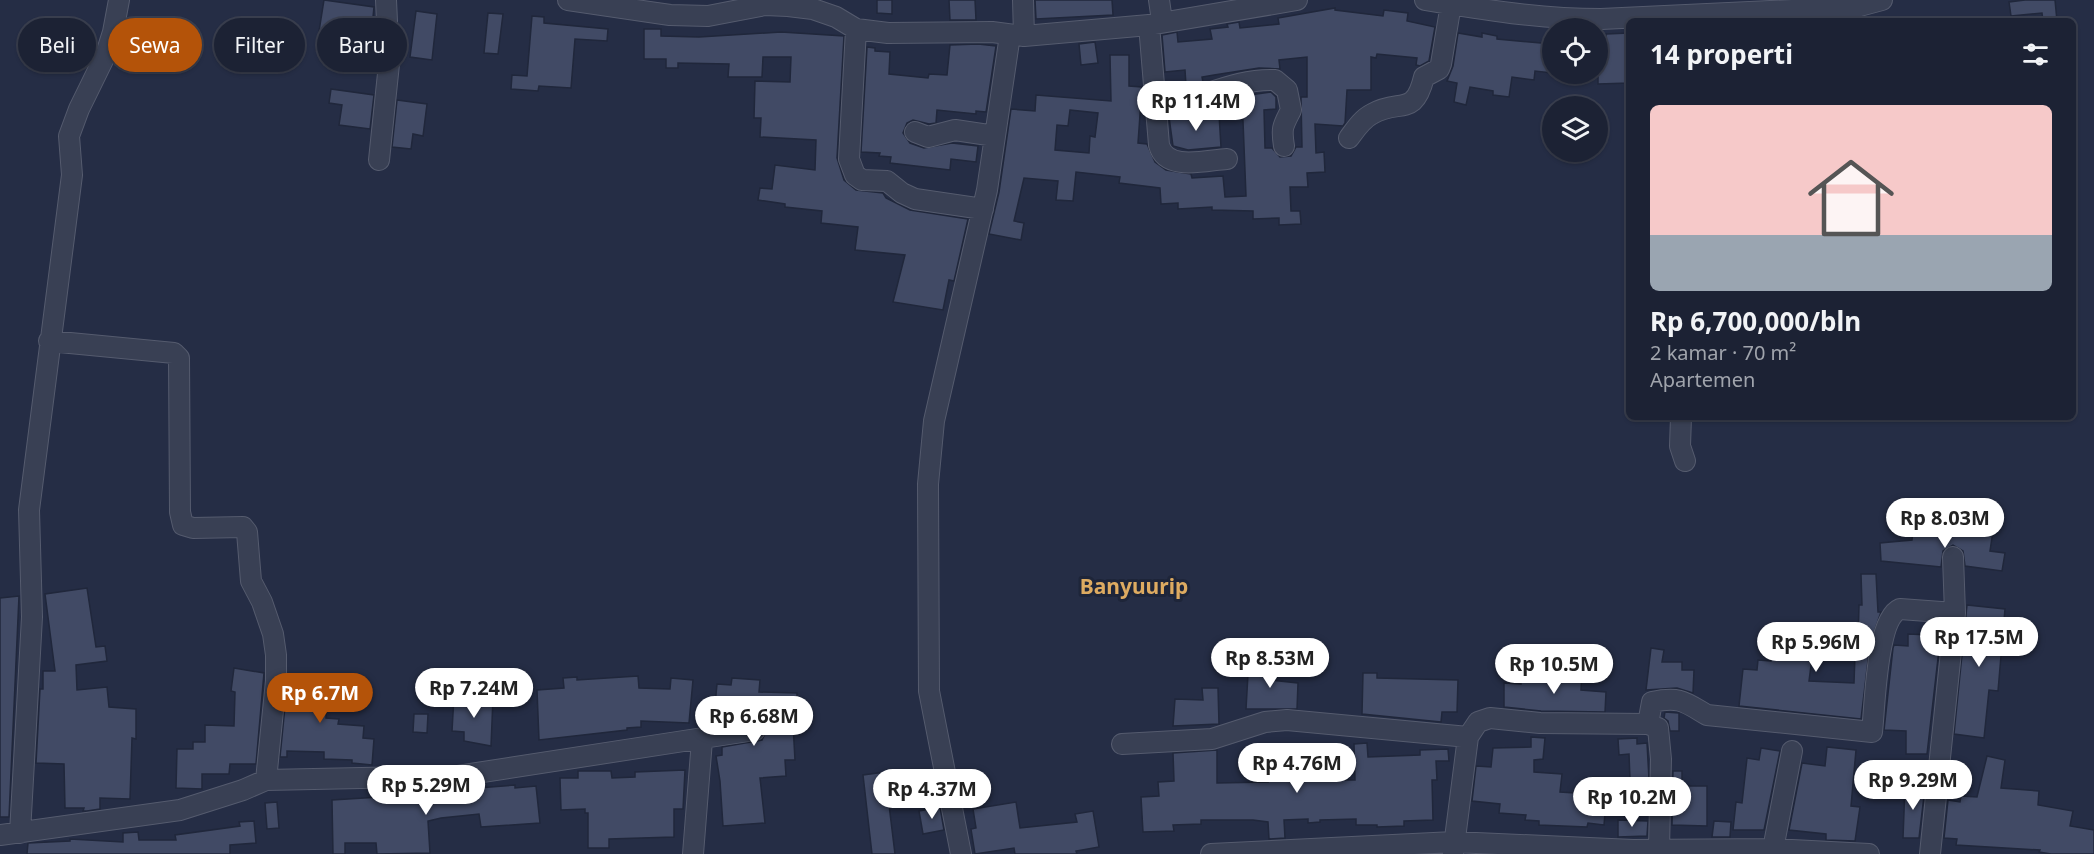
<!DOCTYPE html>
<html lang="id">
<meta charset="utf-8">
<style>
body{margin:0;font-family:"Noto Sans",sans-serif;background:#292f40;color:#f1f3f6;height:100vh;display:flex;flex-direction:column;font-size:22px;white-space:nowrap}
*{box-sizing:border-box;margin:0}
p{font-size:20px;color:#a0a4ac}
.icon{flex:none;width:33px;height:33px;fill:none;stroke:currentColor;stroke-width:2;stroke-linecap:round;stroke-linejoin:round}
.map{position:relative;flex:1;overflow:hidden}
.details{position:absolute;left:1626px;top:18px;width:450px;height:402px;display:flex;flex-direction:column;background:#1c2234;border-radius:9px;box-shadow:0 2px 4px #0004,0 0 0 2px #3a3f4f}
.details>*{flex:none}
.banner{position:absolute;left:18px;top:18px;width:570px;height:54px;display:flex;gap:12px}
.fabs{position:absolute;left:1542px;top:18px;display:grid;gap:12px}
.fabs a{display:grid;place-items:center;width:66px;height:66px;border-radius:50%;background:#1c2234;box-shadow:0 2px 4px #0004,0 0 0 2px #3a3f4f;font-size:30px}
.price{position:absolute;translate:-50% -51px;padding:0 14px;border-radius:21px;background:#fff;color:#222;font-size:20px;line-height:39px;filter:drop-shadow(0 2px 3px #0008)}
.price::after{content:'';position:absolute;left:50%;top:36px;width:18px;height:14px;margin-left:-9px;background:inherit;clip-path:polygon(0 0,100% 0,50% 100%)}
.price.on{background:#b45309;color:#fff}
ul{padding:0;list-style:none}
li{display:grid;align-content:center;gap:12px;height:318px;padding:0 24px}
li span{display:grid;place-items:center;height:186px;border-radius:9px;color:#555}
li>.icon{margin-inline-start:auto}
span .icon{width:108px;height:108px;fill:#fffc;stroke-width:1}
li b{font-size:26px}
h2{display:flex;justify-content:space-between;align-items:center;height:72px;padding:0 24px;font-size:26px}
.pill{padding:0 21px;border-radius:27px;background:#1c2234;box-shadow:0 2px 4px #0004,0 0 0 2px #3a3f4f;font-size:21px;line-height:54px}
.pill.on{background:#b45309;color:#fff}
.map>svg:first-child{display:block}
</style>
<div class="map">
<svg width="2094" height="854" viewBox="0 0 2094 854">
<rect width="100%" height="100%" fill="#252d45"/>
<!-- building -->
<path fill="#414a65" stroke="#20273b" stroke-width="1.5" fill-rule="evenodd" d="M324 0 374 7 370 47 337 42 336 52 316 50Z
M877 0H892V14L877 13Z
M949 0H975L976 20H950Z
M1035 0H1112L1113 15 1036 19Z
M2025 0H2055L2057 21H2043L2042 13 2011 16 2009 2Z
M1335 8V10L1383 16 1384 10 1408 13 1407 21 1435 27 1429 61 1420 66 1416 65 1417 58 1377 54 1376 58 1371 57V90H1347L1345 123 1343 126 1315 124 1316 153 1324 152 1325 172 1307 173 1308 187H1290L1291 211H1300L1301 224 1279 225V218L1253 219V211L1212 210V207L1178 209V203L1161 204 1160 188 1119 183 1120 177 1076 172 1073 201 1056 200 1058 181 1024 178 1014 221 1024 223 1021 240 989 234 999 192 1011 109 1035 111 1036 95 1111 101 1110 55H1129V86L1142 87 1138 143 1147 144 1155 162 1166 170 1191 174 1192 178 1223 176 1225 197 1246 196 1242 96 1271 92 1276 97V109L1264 110 1265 148H1272L1280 157 1291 156 1296 147H1302L1301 100V97H1307V57L1279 60 1280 69 1259 68 1214 75 1202 77 1203 82 1186 85 1185 70 1165 72 1162 35 1177 32 1178 42 1212 39 1210 29 1228 27 1227 24 1239 22 1240 28 1279 24 1278 18ZM1070 110 1098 113 1095 137 1090 136 1089 153 1055 150 1057 125 1068 126Z
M416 11 437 14 432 60 410 57Z
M488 13 503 14 498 54 484 53Z
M532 16 544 17V23L608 29 607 41 575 39 571 88 539 86 538 91 511 89 512 75 527 76Z
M644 29H661V36L699 37 781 32 844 36 837 158 844 180 856 190 883 193 886 198 910 210 968 219 954 281 949 280 943 310 893 302 905 255 855 250 858 227 821 223 822 211 785 207V204L758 200 760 188 772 189 775 165 815 170 816 140 760 137 761 118H754L755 81 790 82 791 57H763L762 77H728L729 64 678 63V68H666V59H644Z
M1458 33 1482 37V33L1497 36V39L1552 44V73L1535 71 1534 80 1512 77 1509 97 1493 95V91L1470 87 1466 105 1454 102 1457 83 1447 81 1453 66Z
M1629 33V83L1598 84V45H1606V34Z
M1095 42 1098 63 1081 65 1079 44Z
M978 44 996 46 986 112 976 111V114L937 110 936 123 929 124 913 120 907 123 903 133 910 143 924 148 952 143 978 146 976 162 951 159 950 170 890 163 891 157 879 156 880 153 861 152 867 47 875 48V51L890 52 889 74 928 78 929 74 947 75 950 45Z
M331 89 374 95 370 129 339 125 342 105 329 103Z
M397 100 427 104 423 136 413 134 411 149 392 147Z
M1219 114 1221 147 1188 150 1173 146 1169 117Z
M1941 526 1975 531 1976 528 1993 531 1990 551 2005 553 2002 571 1965 566 1963 551 1953 545 1943 551 1941 567 1881 561 1880 543 1912 540 1913 530 1940 534Z
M1861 574H1876L1878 612H1881L1870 644 1861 719 1739 706 1743 669 1757 670 1758 660 1771 661 1772 654 1812 658 1809 681 1854 683 1855 654 1827 653V640L1858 641 1859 605H1862Z
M87 588 96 647 105 646 107 661 76 665 77 690 107 687 109 707 136 709V739L132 738 130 799 100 798V809L87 811H83L84 808H65L64 764 36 763 40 689H43V671H55L45 594Z
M19 596 9 817H0V598Z
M1967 605 2005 609 1998 691 1989 690 1984 738 1954 734Z
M1929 632H1941L1927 754H1906V731L1884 730 1893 648 1894 645 1908 646V634L1929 635Z
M1651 648 1664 650 1662 662H1682V670H1694L1693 693 1677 688 1646 690Z
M1259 652 1272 653 1270 680 1298 683 1297 709H1246L1248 674 1258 675Z
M234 668 264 673 256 764H230L229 774H202V789L176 788 177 749H193V742H205V725L234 726 235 692 231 691Z
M1569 668H1582L1581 690 1606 692 1605 712 1541 711 1504 707V683L1521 684V677L1569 678Z
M1363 673H1377V678L1458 680 1457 712H1442L1441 722 1362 714Z
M314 674H328L326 718 339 719 338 724 364 726 363 738 374 739 372 765 352 763V760L324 759V752L287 751V757H280L288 676H314Z
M638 676 639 688 670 689 671 678 693 680 689 723 641 721V727L627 728V730L539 740 537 690 564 688 563 678 577 677V680Z
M732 678 760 680 759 692 797 693V709L808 710V724H793L795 760H785L786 776 760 778 765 823 723 826 720 781 716 756 722 755V747L762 740 767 729 764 722 759 719 720 723 719 717 714 716 717 684 731 685Z
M1202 688H1218L1219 724 1173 726 1175 699 1203 700Z
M454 696 493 698 491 746 464 741V732L452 731Z
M1665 712 1679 713V731H1670L1668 721 1664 718Z
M414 714H428L427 733 413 732Z
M1531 737 1545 738 1543 759 1534 760V772L1562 774 1560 792 1591 794 1593 777 1608 778 1604 825 1588 823 1587 827 1539 825V821L1525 820 1526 815 1499 813 1500 804 1472 801 1476 766 1491 767 1493 748 1531 747Z
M1637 738V744L1647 743 1649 779 1630 780 1629 754 1619 755 1618 739Z
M1367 743 1368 757 1420 755V750L1448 749 1449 761H1436L1437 780H1432L1433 820 1404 821V826L1377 827V825H1356V819L1320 820V822L1308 823V819L1284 820 1285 838 1269 839 1268 822 1253 820H1201V824L1173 825 1174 831 1143 832 1141 797 1159 796 1158 782 1174 781 1173 753 1217 750V783L1268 782 1267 778 1281 777V780H1355L1354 744Z
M1827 747 1856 750 1851 806 1860 807 1855 841 1826 840V834L1789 830 1802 763 1825 766Z
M1761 748 1780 751 1764 830H1733L1736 802 1742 803 1747 758 1759 760Z
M1987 756 2005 760 2001 788 2039 791 2038 805 2073 811 2070 826 2094 830V854H2051L2039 852 2040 850 1956 845 1957 839 1944 838 1948 800 1960 802 1961 796 1977 797Z
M685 770 683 809H674V837L609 839V848H588V813H585V809L561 810 560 778H578V771H611L612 778 635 777V772Z
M1673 771H1682V786H1707V826L1672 825Z
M885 772 895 854H872L863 775Z
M515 785V788L536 786 540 823 481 827 479 814 441 818 428 821 430 853 377 854 376 843H345V854H333L332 800 396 796V798L427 796 426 792Z
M1905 786 1925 787 1919 838H1903Z
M277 802 279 828 267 829 265 803Z
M1016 802 1020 828 1077 822 1075 814 1093 811 1099 847 1076 851 1077 854H1015L1014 848 975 854 971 829 976 828 973 809Z
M940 807 944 830 923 834 919 811Z
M1618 820 1648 821 1647 836 1618 837Z
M254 821 256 843 230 845V854H27L28 843 70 841V839L123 842V833L138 832 139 840H176L175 835 240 826 239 822Z
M1714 821 1731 822 1730 837H1712Z"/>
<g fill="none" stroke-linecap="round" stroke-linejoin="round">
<!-- street casing -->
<g stroke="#555b6e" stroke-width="22">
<path id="street" d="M568 0 670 15 708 16 765 5 788 6 813 9 836 17 856 29 888 33 992 32 1024 36 1149 25 1297 0
M1023 0 1024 36
M1159 0 1162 21
M1425 0C1484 10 1541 19 1601 19L1856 7 1882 0
M1149 25 1159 145C1166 172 1207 160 1227 159
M856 29 849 159 855 175 862 180 887 181 902 193 915 199 983 209
M1156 107C1196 102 1233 78 1275 80L1287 90 1291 110C1283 126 1281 127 1284 146
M915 132 928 137 955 130 995 136
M1349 138C1355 130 1362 119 1372 114 1400 98 1414 118 1424 77L1439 69 1441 64 1451 4
M379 160 389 64 386 0
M49 341 174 353 179 358 180 512 183 525 193 528 243 527 247 532 251 581 262 602 273 634 276 655V681L266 780
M1681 417 1680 446 1685 461
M1648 724 1652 702C1680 696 1685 702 1707 715L1872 732C1875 707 1876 619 1900 609L1955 613
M1122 744 1212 739 1265 722 1287 720 1468 737
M20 833 32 617 29 510 72 175 69 136 79 109 106 54 113 32 119 0
M0 835 180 810 243 790 266 780 457 776 755 730
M1773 849 1792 751
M693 854 702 740
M961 854 929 691 928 484 934 421 987 190 1010 35
M1211 854 1454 842 1633 850 1773 849 1869 854
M1453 854 1468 737 1478 722 1490 718 1540 723 1648 724 1658 728 1661 759 1659 849
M1930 854 1955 613 1953 557"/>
</g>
<!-- street -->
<use href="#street" stroke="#394054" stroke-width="20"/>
</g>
<g text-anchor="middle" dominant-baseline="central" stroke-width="6" stroke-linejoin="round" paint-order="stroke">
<!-- quarter labels -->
<g font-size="21" font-weight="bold" fill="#deab61" stroke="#1e2539">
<text x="1134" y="586">Banyuurip</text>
</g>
</g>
</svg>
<div class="fabs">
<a><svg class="icon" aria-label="locate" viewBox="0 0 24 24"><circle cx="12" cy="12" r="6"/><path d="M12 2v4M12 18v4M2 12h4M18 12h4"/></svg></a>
<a><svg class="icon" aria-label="layers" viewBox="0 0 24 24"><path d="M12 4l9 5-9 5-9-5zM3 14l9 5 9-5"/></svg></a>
</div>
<b class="price" style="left:1196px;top:132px">Rp 11.4M</b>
<b class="price" style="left:1945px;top:549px">Rp 8.03M</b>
<b class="price" style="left:1979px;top:668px">Rp 17.5M</b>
<b class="price" style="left:1816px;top:673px">Rp 5.96M</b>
<b class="price" style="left:1270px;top:689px">Rp 8.53M</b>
<b class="price" style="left:1554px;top:695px">Rp 10.5M</b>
<b class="price" style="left:474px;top:719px">Rp 7.24M</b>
<b class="price on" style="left:320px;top:724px">Rp 6.7M</b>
<b class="price" style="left:754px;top:747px">Rp 6.68M</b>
<b class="price" style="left:1297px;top:794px">Rp 4.76M</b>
<b class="price" style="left:1913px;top:811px">Rp 9.29M</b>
<b class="price" style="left:426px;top:816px">Rp 5.29M</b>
<b class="price" style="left:932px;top:820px">Rp 4.37M</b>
<b class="price" style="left:1632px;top:828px">Rp 10.2M</b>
<div class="banner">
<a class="pill">Beli</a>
<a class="pill on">Sewa</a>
<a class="pill">Filter</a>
<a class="pill">Baru</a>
</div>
<section class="details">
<h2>14 properti<svg class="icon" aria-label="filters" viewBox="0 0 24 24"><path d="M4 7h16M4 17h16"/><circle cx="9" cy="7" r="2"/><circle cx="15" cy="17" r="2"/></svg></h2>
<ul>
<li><span style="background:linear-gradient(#f6c9c9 70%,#9aa5b1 0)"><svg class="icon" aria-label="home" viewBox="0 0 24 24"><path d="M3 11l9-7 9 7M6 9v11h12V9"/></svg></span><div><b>Rp 6,700,000/bln</b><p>2 kamar · 70 m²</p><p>Apartemen</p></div></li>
</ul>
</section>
</div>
